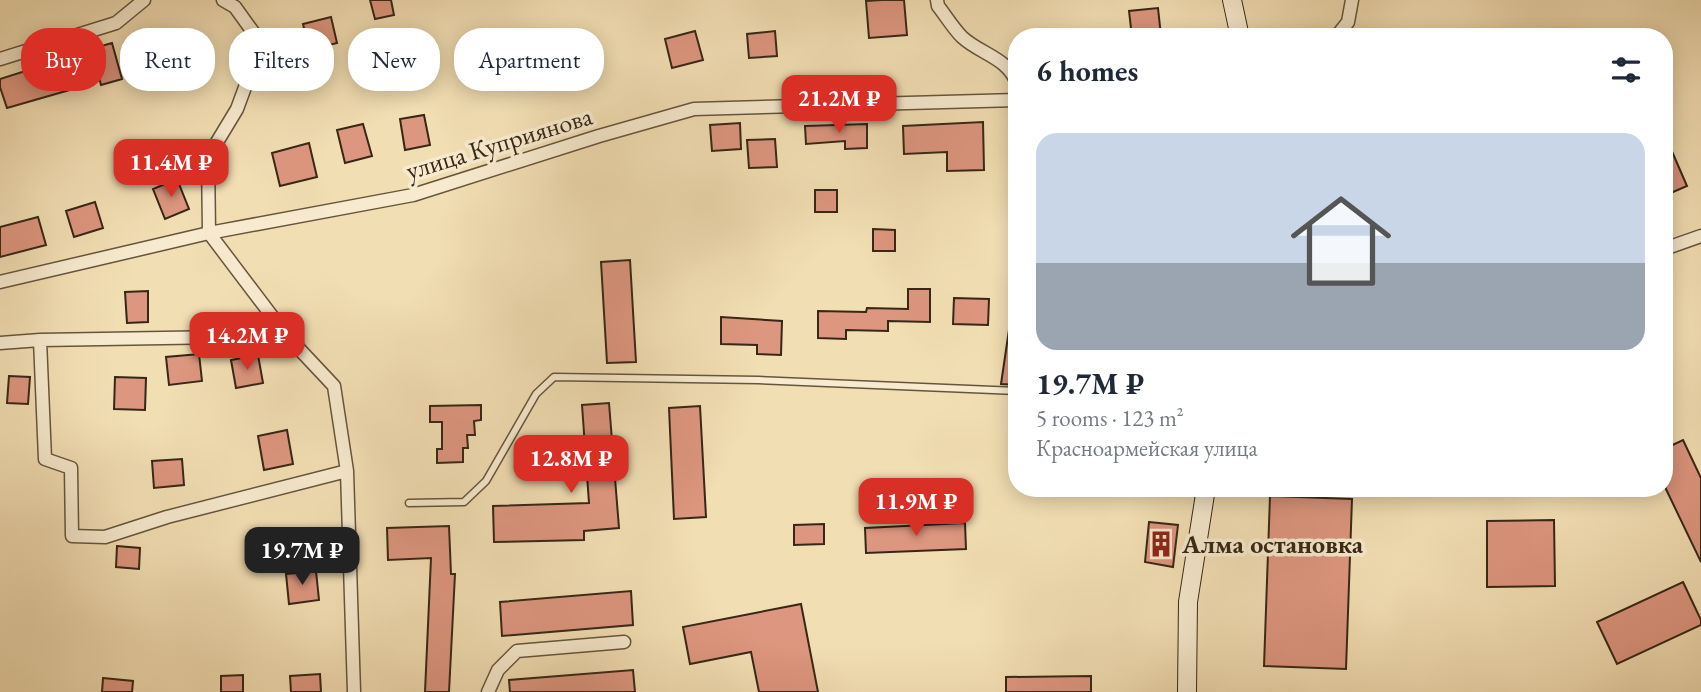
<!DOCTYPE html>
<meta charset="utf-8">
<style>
body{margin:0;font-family:"EB Garamond",serif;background:#f2f2f3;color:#1f2937;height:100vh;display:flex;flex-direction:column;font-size:26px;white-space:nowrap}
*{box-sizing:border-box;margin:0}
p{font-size:23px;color:#747a83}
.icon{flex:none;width:38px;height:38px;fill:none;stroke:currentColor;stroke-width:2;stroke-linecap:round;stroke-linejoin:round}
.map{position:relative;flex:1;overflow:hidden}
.details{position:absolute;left:1008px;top:28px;width:665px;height:469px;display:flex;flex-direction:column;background:#fff;border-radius:28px;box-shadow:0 4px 18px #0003}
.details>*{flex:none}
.hud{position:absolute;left:21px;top:28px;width:665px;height:63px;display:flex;gap:14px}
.price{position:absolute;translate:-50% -60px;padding:0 16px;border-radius:14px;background:#d93025;color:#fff;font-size:23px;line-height:46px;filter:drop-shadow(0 2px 4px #0008)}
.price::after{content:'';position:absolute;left:50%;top:42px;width:21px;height:16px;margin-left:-10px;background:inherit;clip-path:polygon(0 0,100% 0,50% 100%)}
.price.current{background:#222;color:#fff}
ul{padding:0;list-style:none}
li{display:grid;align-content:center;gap:14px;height:371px;padding:0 28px}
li+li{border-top:2px solid #e0e1e3}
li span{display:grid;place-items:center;height:217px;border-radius:21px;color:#555}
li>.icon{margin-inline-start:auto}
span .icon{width:126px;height:126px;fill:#fffc;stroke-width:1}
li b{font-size:30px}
h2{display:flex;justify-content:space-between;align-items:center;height:84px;padding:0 28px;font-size:30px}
.chip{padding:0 24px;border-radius:28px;background:#fff;box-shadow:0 4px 18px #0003;font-size:24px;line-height:63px}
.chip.current{background:#d93025;color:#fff}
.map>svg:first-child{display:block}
</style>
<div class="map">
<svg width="1701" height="692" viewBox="0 0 1701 692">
<rect width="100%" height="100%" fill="#f2deb3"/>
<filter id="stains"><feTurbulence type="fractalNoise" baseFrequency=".00286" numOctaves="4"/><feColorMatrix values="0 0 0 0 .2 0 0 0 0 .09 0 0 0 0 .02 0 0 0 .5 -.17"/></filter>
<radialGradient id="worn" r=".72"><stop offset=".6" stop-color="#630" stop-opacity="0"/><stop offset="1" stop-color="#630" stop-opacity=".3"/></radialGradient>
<!-- building -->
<path fill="#dd967f" stroke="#372716" stroke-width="2" d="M370 0H391L394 15 375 19Z
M882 0H904L907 35 869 38 866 1Z
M1158 8 1161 36 1132 37 1129 11Z
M331 17 337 43 309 50 303 24Z
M695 31 703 60 672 68 665 39Z
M775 31 777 56 749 58 747 34Z
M173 34 184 68 149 79 138 45Z
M112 43 122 79 101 85 91 49Z
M63 59 73 89 7 108 0 87V79Z
M424 115 430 145 405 150 400 119Z
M983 122 984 170 947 171V152L904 154 903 126Z
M740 123 741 149 712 151 710 125Z
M363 124 372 156 345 163 337 130Z
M867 124V148L845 149V141L806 144 805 126Z
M1664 133 1687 186 1664 196Z
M775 139 777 167 749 168 747 140Z
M309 143 317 177 280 186 272 153Z
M177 179 189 209 165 219 153 189Z
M815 190H837V212H815Z
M95 202 103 228 74 237 66 211Z
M38 217 46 245 0 257V227Z
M873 229 895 230V251H873Z
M630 260 636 362 607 363 601 262Z
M908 289H930V322L888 321V331L846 330V339L818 338V311L866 312 867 308 908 309Z
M148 291V322L127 323 125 292Z
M954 298 989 299 988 325 953 324Z
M721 317 782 321 781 355 757 354V345L721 344Z
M1010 323 1017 324V385L1001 384Z
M199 354 202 381 169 385 166 357Z
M258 355 263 383 236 388 231 360Z
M9 376 30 377 28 404 7 403Z
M115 377 146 378 145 410 114 409Z
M609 403 619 528 584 531V540L494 542 493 506 589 503 582 405Z
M481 405V420L474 421 475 435H467L468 448H463V462L437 463V449H442V422H430V406Z
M700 406 706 517 674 519 669 408Z
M287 430 293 464 264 470 258 436Z
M1683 440 1701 478V562L1664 485V449Z
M182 459 184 485 154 488 152 461Z
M1270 496 1352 499 1346 669 1264 666Z
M1554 520 1555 586 1487 587V521Z
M1149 522 1178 525 1173 567 1145 562Z
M965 523 966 549 866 553 865 528Z
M824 524V544L794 545V525Z
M449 526 451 574H455L449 692H425L431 558 388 560 387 528Z
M117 546 140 548 139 569 116 567Z
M316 571 319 600 289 604 286 574Z
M1683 582 1701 620V625L1617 664 1597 622Z
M631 591 633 625 502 636 500 602Z
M801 604 818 692H759L751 652 690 664 683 627Z
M633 670 635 692H510L509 680Z
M320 674 321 692H291L290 676Z
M243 675V692H221V676Z
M1091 676V692H1006V677Z
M103 678 133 681 132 692H102Z"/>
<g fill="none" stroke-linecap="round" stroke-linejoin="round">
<!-- lane casing -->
<g stroke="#66553d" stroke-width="9">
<path id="lane" d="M409 503 464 502 486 481 536 394 554 377 758 380 1017 391"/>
</g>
<!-- street casing -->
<g stroke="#66553d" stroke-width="15">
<path id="street" d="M223 0 235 7 253 32 251 71 237 109 208 157 209 233 287 336 334 386 347 471 354 692
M937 0 938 6C946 16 953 28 962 37 980 54 1009 58 1017 84
M1336 37 1348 22 1352 0
M0 59 116 23 144 0
M1664 249 1701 236
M0 282 209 233 413 195 599 136 694 109 1017 100
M40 340 45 459 71 468 72 536 105 537 167 517 347 471
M0 343 40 340 287 336
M488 692 498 670 517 651 624 642"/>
</g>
<!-- secondary casing -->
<g stroke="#372716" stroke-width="20">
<path id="secondary" d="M1232 0 1240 37
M1187 692 1188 602 1206 488"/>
</g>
<!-- lane -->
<use href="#lane" stroke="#f7eace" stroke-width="6"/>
<!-- street -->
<use href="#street" stroke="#f7eace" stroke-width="12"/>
<!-- secondary -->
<use href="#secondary" stroke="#f7eace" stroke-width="18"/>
</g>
<!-- icons -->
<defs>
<g id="building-bare" transform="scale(2.1)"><path d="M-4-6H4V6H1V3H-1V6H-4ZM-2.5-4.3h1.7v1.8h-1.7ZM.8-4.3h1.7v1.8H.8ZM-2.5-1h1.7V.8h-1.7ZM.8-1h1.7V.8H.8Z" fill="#8f2418" stroke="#f7eace" stroke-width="2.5" paint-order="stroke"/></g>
</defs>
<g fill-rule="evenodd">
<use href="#building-bare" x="1161" y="544"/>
</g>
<g text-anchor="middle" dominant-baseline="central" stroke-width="7" stroke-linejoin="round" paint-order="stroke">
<!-- street labels -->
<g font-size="26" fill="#372716" stroke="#f7eace">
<text transform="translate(499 143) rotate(-17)">улица Куприянова</text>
</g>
<!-- poi labels -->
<g font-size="26" font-weight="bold" fill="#372716" stroke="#f7eace" text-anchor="start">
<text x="1182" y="544">Алма остановка</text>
</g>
</g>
<rect width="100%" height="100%" filter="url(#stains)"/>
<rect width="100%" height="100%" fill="url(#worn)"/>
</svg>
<b class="price" style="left:839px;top:135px">21.2M ₽</b>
<b class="price" style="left:171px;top:199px">11.4M ₽</b>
<b class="price" style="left:247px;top:372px">14.2M ₽</b>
<b class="price" style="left:571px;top:495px">12.8M ₽</b>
<b class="price" style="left:916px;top:538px">11.9M ₽</b>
<b class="price current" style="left:302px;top:587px">19.7M ₽</b>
<div class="hud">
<a class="chip current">Buy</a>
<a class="chip">Rent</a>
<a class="chip">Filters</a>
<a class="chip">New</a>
<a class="chip">Apartment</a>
</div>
<section class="details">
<h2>6 homes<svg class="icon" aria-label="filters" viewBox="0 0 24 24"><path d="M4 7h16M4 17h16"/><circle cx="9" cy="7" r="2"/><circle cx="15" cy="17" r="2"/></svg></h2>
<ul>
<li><span style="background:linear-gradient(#c9d6e8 60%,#9aa5b1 0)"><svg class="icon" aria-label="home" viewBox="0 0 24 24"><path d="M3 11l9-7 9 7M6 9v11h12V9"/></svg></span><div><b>19.7M ₽</b><p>5 rooms · 123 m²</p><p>Красноармейская улица</p></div></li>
</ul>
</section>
</div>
